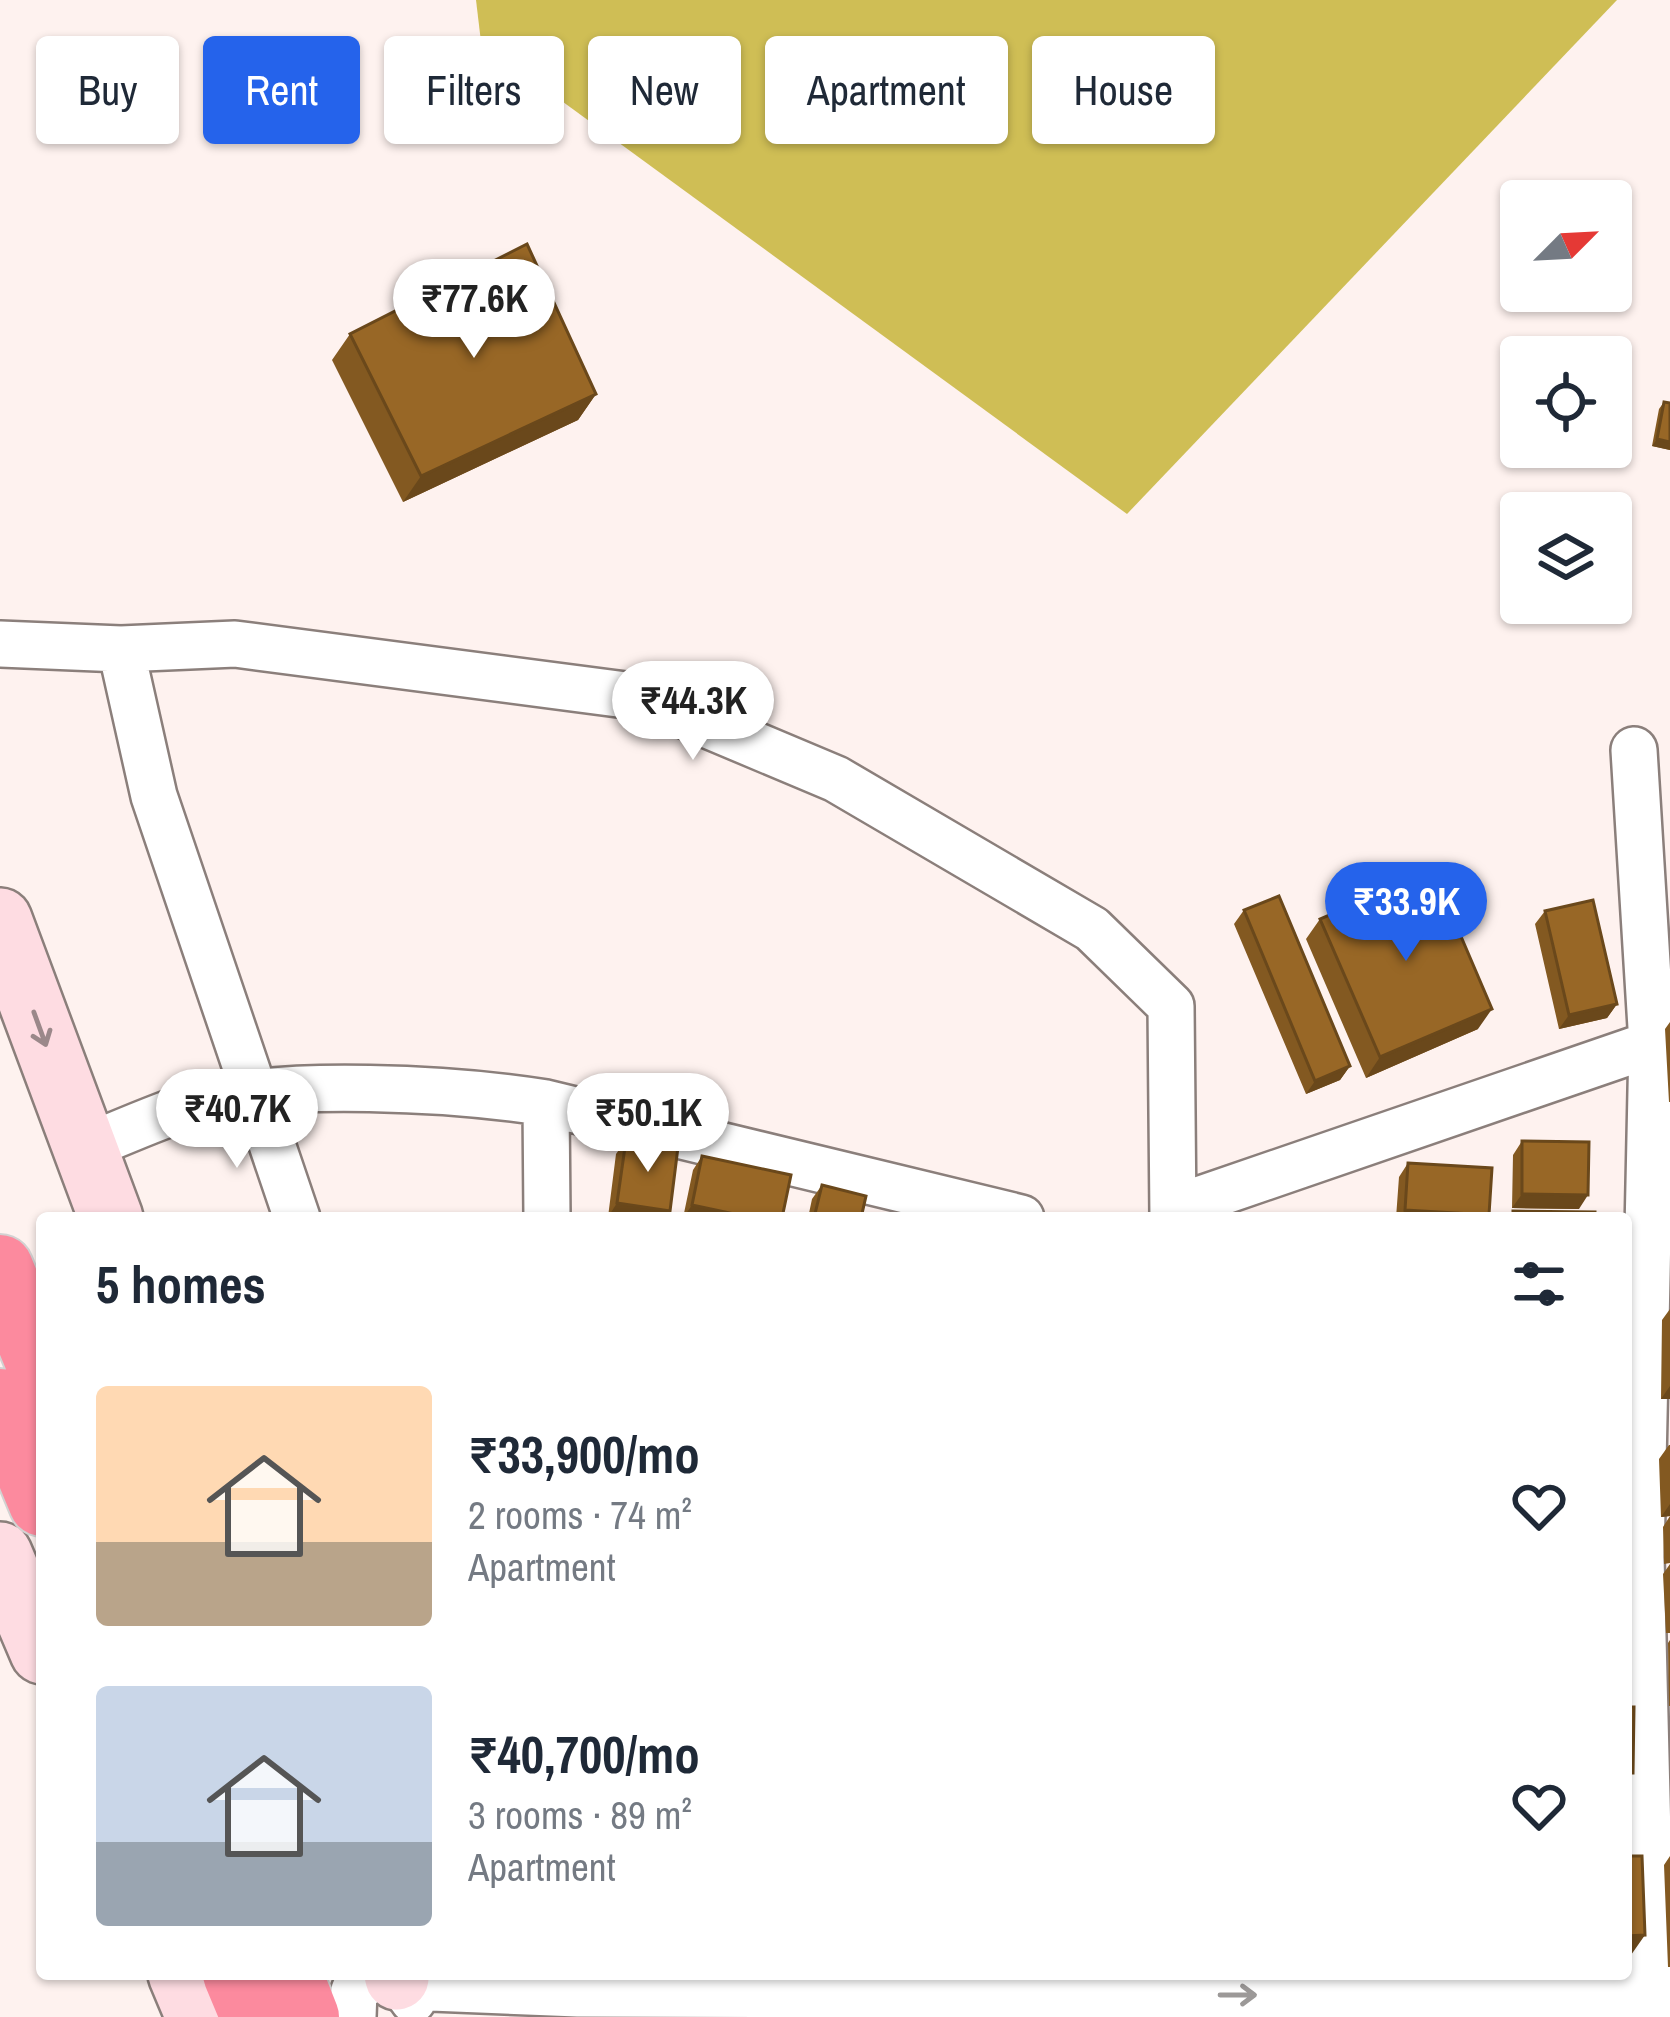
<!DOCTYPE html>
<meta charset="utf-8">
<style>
body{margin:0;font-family:"Archivo Narrow",sans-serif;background:#f6f6f7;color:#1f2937;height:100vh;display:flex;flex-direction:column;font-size:45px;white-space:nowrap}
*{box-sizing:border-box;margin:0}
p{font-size:39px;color:#747a83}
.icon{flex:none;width:66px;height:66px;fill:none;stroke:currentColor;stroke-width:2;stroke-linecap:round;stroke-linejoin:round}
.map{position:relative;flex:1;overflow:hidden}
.details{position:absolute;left:36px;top:1212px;width:1596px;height:768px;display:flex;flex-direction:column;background:#fff;border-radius:12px;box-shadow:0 3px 9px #0004}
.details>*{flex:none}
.hud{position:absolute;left:36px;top:36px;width:1599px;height:108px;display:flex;gap:24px}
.needle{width:78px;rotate:66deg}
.buttons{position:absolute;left:1500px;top:180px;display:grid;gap:24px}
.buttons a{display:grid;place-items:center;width:132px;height:132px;border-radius:12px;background:#fff;box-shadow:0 3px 9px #0004;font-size:60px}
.price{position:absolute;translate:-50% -102px;padding:0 27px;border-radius:42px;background:#fff;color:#222;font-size:39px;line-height:78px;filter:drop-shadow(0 3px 6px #0008)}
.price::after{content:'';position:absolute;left:50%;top:72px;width:36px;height:27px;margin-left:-18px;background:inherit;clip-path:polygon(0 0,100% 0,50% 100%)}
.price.current{background:#2563eb;color:#fff}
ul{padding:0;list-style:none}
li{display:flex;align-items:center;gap:36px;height:300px;padding:0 60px}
li span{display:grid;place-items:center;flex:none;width:336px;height:240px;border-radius:12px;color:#555}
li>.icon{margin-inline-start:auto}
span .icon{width:144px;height:144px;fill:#fffc;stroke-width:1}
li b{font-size:51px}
h2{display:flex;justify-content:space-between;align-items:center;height:144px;padding:0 60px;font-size:51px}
.chip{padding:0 42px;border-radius:12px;background:#fff;box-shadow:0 3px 9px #0004;font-size:42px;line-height:108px}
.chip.current{background:#2563eb;color:#fff}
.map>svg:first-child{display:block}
</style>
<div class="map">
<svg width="1670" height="2017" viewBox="0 0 1670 2017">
<rect width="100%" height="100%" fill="#fef2ef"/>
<!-- forest -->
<path fill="#cfbe55" d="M476 0H1617L1127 514 481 42Z"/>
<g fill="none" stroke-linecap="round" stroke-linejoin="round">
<!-- street casing -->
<g stroke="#8b7f7b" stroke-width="50">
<path id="street" d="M0 644 121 649 235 644 641 697 836 779 1092 929 1171 1006 1173 1218
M121 649 154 796 297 1218
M1634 750 1652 1044 1641 1557 1652 1997
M546 1103 547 1218
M84 1148C121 1133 158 1116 196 1104 279 1078 459 1089 546 1103L1021 1218
M1175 1208 1652 1044
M407 1987 578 1994 1670 1997
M353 2017 354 1991 377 1975 397 1978 413 2000"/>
</g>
<!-- secondary casing -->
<g stroke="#8b7f7b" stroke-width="68">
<path id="secondary" d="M0 920 111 1218
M0 1554 42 1652
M180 1974 198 2017
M396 1974 397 1978"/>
</g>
<!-- highway casing -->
<g stroke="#d3d2d2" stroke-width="70">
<path id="highway" d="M0 1268 42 1370
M0 1402 42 1503
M236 1974 254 2017
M289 1974 306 2017"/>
</g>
<!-- street -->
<use href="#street" stroke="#fff" stroke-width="45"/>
<!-- secondary -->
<use href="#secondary" stroke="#fedce2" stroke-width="63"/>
<!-- highway -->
<use href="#highway" stroke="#fc8a9e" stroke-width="66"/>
</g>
<!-- wall -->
<path fill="#835921" d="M350 334 596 394 578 420 403 502 332 360Z
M1664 402 1670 403V450L1652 446 1659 409Z
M1244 910 1350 1066 1340 1080 1306 1094 1234 924Z
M1545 911 1617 1004 1607 1018 1559 1029 1535 924Z
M1320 919 1478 1029 1366 1078 1306 939Z
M1670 1022V1102H1669L1665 1029Z
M626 1140 670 1211 608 1217 616 1154Z
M1522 1141 1579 1209 1512 1208 1513 1155Z
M702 1156 782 1218H683L693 1170Z
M1408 1163 1487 1218H1396L1399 1177Z
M822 1185 861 1218H808L812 1199Z
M1670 1309V1399H1661L1662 1320Z
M1669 1445H1670V1563L1664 1564 1663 1527 1670 1516 1661 1517 1659 1459Z
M1670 1564V1633H1666L1663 1574Z
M1670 1640V1706H1669L1668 1643Z
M1670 1856V1967H1668L1664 1865Z"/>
<!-- shaded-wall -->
<path fill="#6a481b" d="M596 394 578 420 403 502 421 476Z
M1611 431 1621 434 1616 441 1611 439Z
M1657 439 1670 442V450L1652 446Z
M1617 1004 1607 1018 1559 1029 1569 1015Z
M1492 1009 1478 1029 1366 1078 1380 1057Z
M1350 1066 1340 1080 1306 1094 1315 1081Z
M1522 1194 1588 1195 1579 1209 1512 1208Z
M617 1203 670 1211 664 1218 608 1217Z
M692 1205 753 1218H683Z
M1405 1210 1489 1215 1487 1218H1400Z
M1670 1386V1399H1661Z
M1670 1504V1516L1661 1517Z
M1645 1935 1631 1955H1626V1936Z
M883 1974H960L958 1977 881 1976Z
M1194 1974H1304L1303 1976Z"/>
<!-- building -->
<path fill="#986726" stroke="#6a481b" stroke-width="3" d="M527 244 596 394 421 476 350 334Z
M1611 398 1628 402 1621 434 1611 431Z
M1664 402 1670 403V442L1657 439Z
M1433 871 1492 1009 1380 1057 1320 919Z
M1279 896 1350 1066 1315 1081 1244 910Z
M1593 900 1617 1004 1569 1015 1545 911Z
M626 1140 678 1147 670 1211 617 1203Z
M1522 1141 1589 1142 1588 1195 1522 1194Z
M702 1156 791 1175 782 1218H753L692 1205Z
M1408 1163 1492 1168 1489 1215 1405 1210Z
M822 1185 866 1196 861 1218H814Z
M1513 1211 1595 1212V1218H1513Z
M1626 1707H1634L1633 1773H1626Z
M1626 1856H1642L1645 1935 1626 1936Z"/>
<!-- one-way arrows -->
<defs><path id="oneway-shaft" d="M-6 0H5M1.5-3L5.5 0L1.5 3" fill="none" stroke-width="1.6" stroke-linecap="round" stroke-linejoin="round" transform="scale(3)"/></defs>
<use stroke="#9b888a" href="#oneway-shaft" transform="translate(40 1029) rotate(70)"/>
<use stroke="#9c9998" href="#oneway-shaft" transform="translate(1238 1995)"/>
</svg>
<div class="buttons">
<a><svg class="needle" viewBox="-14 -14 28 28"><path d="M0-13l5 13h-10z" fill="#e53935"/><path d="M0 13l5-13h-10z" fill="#747a83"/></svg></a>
<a><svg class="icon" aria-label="locate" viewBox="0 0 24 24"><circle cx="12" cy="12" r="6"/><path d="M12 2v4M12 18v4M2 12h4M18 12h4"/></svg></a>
<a><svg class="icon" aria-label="layers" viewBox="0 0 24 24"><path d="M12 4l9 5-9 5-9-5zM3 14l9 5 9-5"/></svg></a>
</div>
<b class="price" style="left:474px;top:361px">₹77.6K</b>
<b class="price" style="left:693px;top:763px">₹44.3K</b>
<b class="price current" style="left:1406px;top:964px">₹33.9K</b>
<b class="price" style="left:237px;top:1171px">₹40.7K</b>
<b class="price" style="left:648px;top:1175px">₹50.1K</b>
<div class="hud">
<a class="chip">Buy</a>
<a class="chip current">Rent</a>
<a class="chip">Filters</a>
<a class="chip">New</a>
<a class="chip">Apartment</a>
<a class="chip">House</a>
</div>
<section class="details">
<h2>5 homes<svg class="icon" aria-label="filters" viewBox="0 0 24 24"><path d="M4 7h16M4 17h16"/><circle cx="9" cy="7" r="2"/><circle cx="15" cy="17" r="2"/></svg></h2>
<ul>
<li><span style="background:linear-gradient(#ffd9b3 65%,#b9a48a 0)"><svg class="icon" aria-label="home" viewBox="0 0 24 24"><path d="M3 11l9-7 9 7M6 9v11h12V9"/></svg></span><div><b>₹33,900/mo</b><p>2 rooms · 74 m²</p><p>Apartment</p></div><svg class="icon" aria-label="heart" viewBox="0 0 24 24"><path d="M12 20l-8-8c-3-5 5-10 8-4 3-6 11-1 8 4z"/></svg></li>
<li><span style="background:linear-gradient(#c9d6e8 65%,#9aa5b1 0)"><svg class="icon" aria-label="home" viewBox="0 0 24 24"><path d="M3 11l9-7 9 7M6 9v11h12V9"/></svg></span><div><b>₹40,700/mo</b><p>3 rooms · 89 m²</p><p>Apartment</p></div><svg class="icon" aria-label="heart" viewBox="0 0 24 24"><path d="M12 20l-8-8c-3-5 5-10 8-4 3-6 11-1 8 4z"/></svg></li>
</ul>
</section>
</div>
